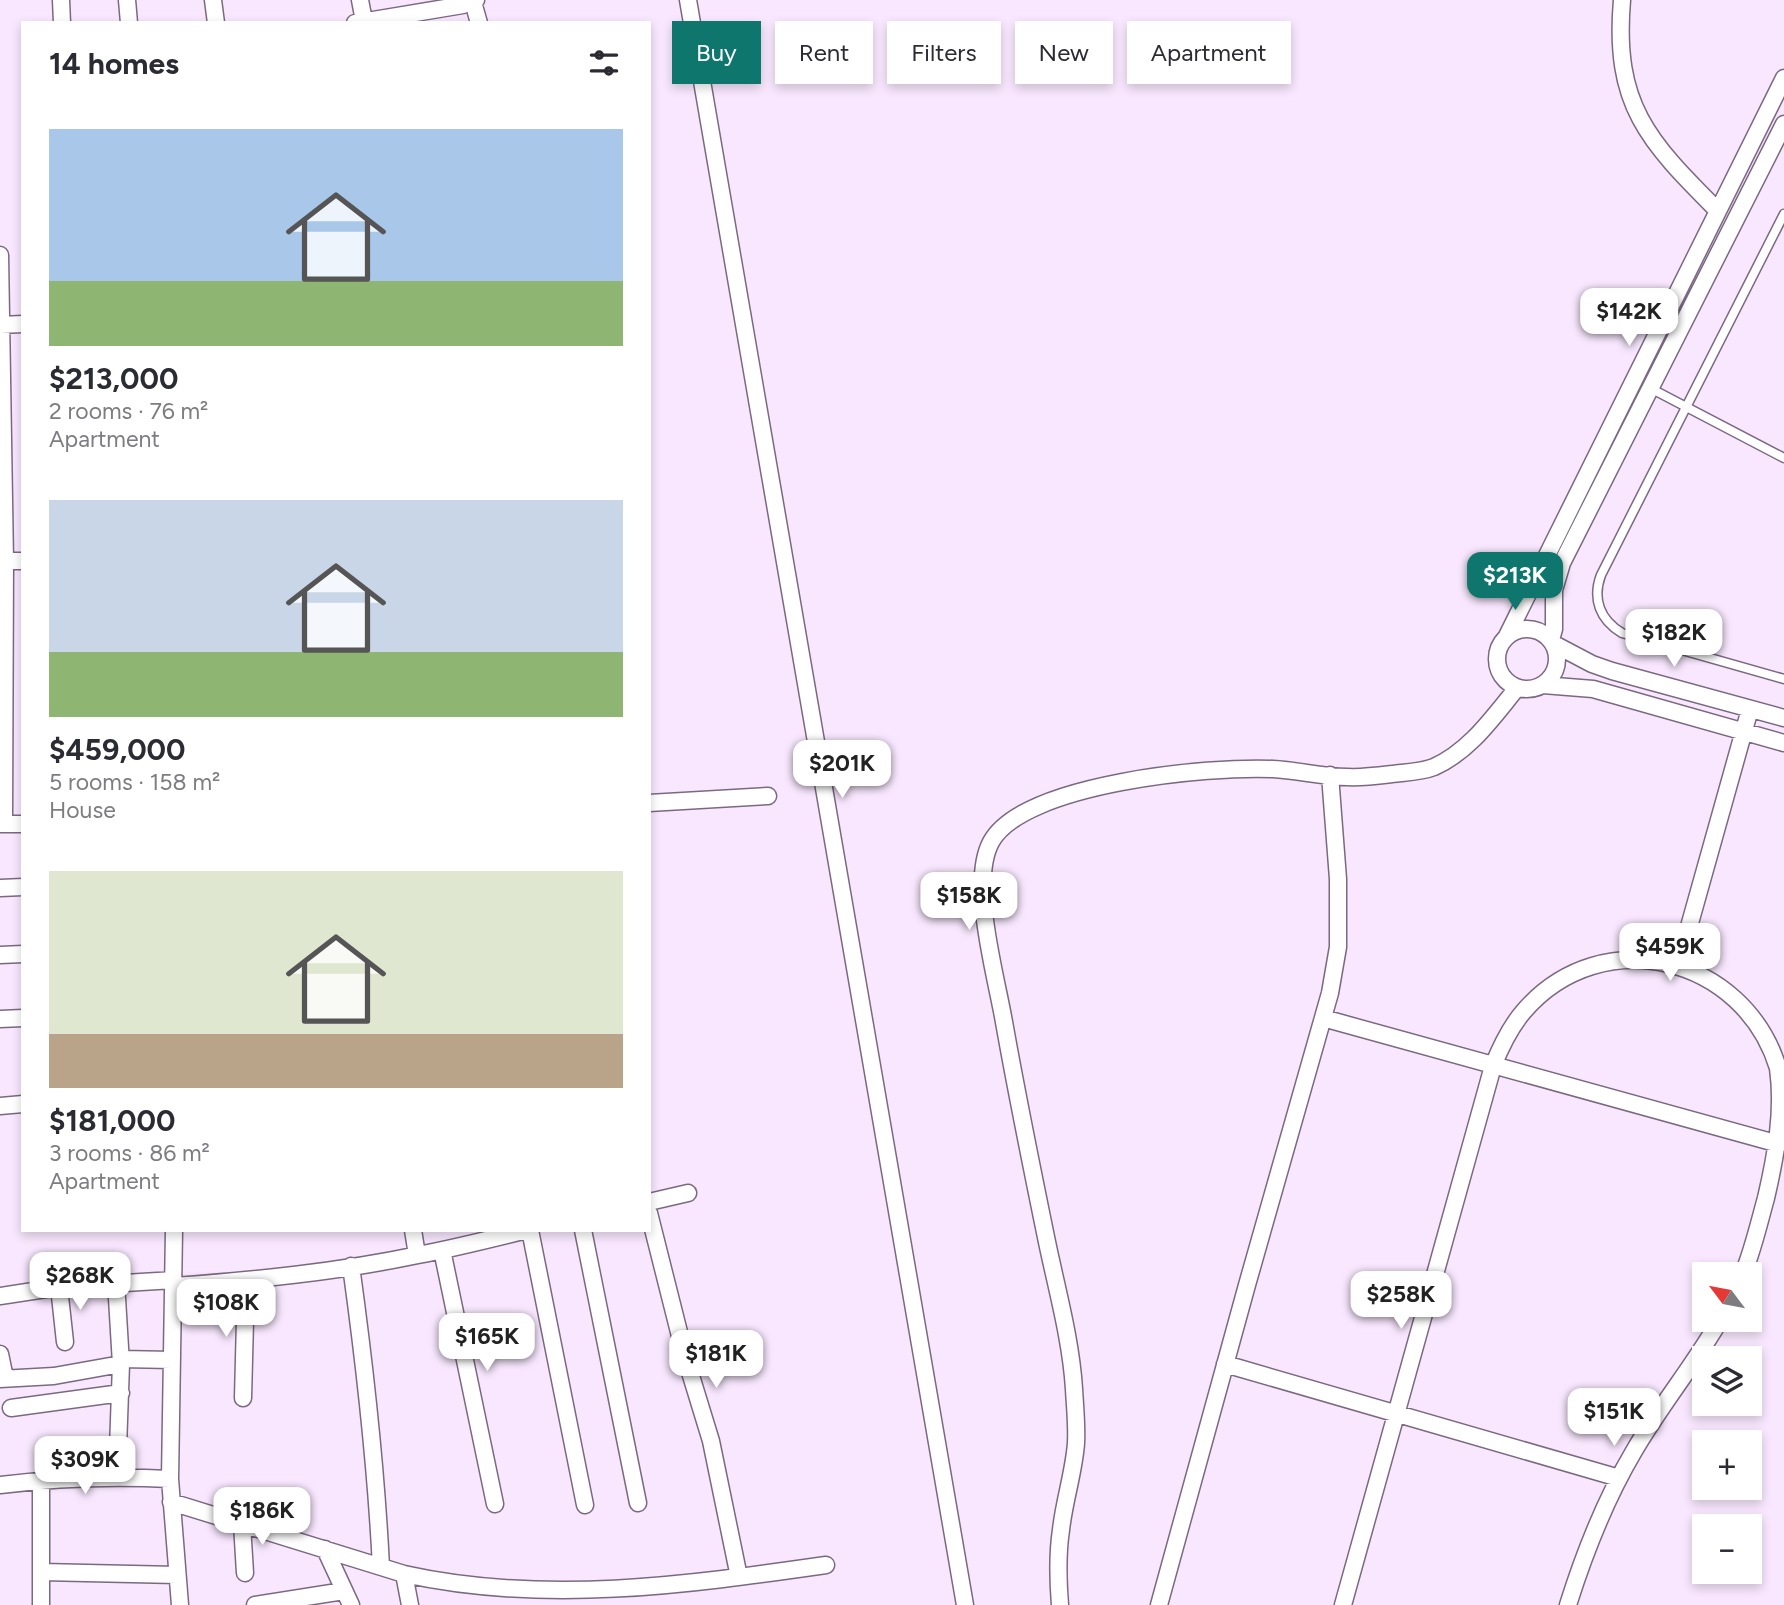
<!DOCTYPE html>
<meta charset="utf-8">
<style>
body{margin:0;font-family:Figtree,sans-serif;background:#f2f2f3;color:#2b2b33;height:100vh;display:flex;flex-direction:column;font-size:26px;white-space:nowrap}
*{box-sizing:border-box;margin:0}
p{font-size:23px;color:#7c7c81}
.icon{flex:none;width:38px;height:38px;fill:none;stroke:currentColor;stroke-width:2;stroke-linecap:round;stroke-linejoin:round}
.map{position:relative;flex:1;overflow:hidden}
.drawer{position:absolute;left:21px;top:21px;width:630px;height:1211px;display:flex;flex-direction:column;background:#fff;border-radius:0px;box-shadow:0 4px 10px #0003}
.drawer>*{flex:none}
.top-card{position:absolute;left:672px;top:21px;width:665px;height:63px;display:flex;gap:14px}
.needle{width:46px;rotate:302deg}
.controls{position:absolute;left:1692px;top:1262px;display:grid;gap:14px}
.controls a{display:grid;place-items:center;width:70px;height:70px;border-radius:0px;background:#fff;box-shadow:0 4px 10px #0003;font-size:35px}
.price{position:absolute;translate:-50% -60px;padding:0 16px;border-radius:14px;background:#fff;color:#222;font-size:23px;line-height:46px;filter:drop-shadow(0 2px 4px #0008)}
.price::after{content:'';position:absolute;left:50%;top:42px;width:21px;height:16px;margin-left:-10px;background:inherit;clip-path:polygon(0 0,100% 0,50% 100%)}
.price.active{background:#0f766e;color:#fff}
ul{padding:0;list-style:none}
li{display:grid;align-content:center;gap:14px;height:371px;padding:0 28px}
li span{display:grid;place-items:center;height:217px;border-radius:0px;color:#555}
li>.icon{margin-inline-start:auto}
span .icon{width:126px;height:126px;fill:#fffc;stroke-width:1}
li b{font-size:30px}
h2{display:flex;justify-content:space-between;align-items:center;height:84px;padding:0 28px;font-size:30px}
.pill{padding:0 24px;border-radius:0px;background:#fff;box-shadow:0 4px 10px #0003;font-size:24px;line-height:63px}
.pill.active{background:#0f766e;color:#fff}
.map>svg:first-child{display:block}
</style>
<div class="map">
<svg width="1784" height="1605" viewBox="0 0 1784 1605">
<rect width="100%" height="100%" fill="#f8e7fe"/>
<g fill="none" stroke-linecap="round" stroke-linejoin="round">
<!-- lane casing -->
<g stroke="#7b6981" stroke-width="11">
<path id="lane" d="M1784 214 1601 575C1592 599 1600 620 1622 633L1784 679
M1650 388 1784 458"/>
</g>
<!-- street casing -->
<g stroke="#7b6981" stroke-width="19">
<path id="street" d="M61 0 62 23
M127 0 129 23
M213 0 216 23
M360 0 364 21
M688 0C779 535 870 1070 965 1605
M1622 0C1613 105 1648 141 1718 211
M473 2 479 23
M355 23 463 5 476 0
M0 255 5 561 4 824
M0 325 23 324
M0 561H23
M1497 659a30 30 0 1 1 60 0a30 30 0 1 1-60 0Z
M1507 636 1784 78
M1551 640 1554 629V590L1562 563 1784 124
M1554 644 1592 664 1612 671 1784 718
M1543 685 1593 689 1784 743
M649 803 768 796
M0 824H23
M0 888 23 887
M0 955 23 954
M1678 966 1750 709
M1323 1018 1779 1144
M0 1019 23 1018
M0 1106 23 1104
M649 1202 688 1193
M649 1213 685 1356 711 1441 739 1577
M174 1230 170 1479 180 1605
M413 1230 417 1255
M530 1230 585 1505
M583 1230 638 1503
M442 1250 495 1504
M351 1266C365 1367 376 1466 381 1567
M116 1282 121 1364 117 1476
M174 1286C255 1280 337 1272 418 1255 455 1248 491 1239 527 1230
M59 1287 65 1342
M0 1296 59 1287 174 1280
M0 1354 5 1378
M121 1359 172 1360
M1225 1364 1619 1478
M0 1379 54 1376 121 1364
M243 1398 246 1281
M11 1408 121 1393
M0 1485C57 1478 112 1476 170 1479
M171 1502 404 1574C544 1605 686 1585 826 1565
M242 1524 245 1573
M325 1549 351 1605
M41 1572 177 1575
M404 1574 410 1605
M41 1605V1480
M255 1605 344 1591
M1060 1605C1058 1580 1057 1556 1061 1530 1064 1501 1074 1472 1076 1443 1077 1426 1075 1407 1074 1389 1071 1340 1057 1290 1047 1242 1032 1169 1017 1095 1004 1022 996 975 969 883 991 842 1023 783 1211 766 1273 769 1297 770 1322 777 1347 777 1365 778 1383 775 1401 773 1412 772 1424 771 1434 767 1470 751 1493 717 1517 688
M1159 1605 1247 1285 1330 993 1338 947V879L1330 775
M1343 1605 1493 1066C1501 1046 1510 1027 1524 1011 1602 921 1744 956 1778 1068 1784 1111 1776 1155 1766 1198 1759 1223 1753 1250 1743 1274
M1568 1605C1585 1551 1605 1500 1634 1451 1660 1406 1694 1365 1720 1320"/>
</g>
<!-- lane -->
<use href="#lane" stroke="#fff" stroke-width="8"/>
<!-- street -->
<use href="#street" stroke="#fff" stroke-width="16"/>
</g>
</svg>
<div class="controls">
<a><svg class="needle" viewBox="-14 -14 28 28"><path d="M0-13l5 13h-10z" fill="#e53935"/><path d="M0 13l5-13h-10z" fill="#7c7c81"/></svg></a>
<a><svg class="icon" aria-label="layers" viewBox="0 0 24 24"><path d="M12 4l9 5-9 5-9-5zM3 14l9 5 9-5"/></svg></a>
<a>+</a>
<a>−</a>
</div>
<b class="price" style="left:1629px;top:348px">$142K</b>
<b class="price active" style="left:1515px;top:612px">$213K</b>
<b class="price" style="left:1674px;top:669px">$182K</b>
<b class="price" style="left:842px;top:800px">$201K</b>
<b class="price" style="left:969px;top:932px">$158K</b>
<b class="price" style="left:1670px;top:983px">$459K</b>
<b class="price" style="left:80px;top:1312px">$268K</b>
<b class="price" style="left:1401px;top:1331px">$258K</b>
<b class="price" style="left:226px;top:1339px">$108K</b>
<b class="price" style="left:487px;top:1373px">$165K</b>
<b class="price" style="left:716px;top:1390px">$181K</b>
<b class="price" style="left:1614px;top:1448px">$151K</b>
<b class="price" style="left:85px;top:1496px">$309K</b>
<b class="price" style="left:262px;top:1547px">$186K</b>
<div class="top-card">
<a class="pill active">Buy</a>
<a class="pill">Rent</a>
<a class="pill">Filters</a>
<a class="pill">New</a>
<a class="pill">Apartment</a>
</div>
<section class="drawer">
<h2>14 homes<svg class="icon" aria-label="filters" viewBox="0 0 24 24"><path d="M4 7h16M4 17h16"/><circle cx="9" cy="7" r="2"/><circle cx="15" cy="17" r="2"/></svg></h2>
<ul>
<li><span style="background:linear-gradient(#a9c7e8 70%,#8fb573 0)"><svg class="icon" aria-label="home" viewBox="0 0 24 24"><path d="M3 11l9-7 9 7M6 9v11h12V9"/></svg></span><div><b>$213,000</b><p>2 rooms · 76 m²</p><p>Apartment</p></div></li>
<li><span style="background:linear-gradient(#c9d6e8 70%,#8fb573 0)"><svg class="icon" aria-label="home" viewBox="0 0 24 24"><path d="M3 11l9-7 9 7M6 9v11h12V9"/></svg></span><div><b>$459,000</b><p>5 rooms · 158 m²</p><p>House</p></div></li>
<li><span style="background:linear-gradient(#dfe7d0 75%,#b9a48a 0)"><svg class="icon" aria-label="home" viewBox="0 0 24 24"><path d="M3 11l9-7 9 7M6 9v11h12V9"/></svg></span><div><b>$181,000</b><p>3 rooms · 86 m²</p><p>Apartment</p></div></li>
</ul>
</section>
</div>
